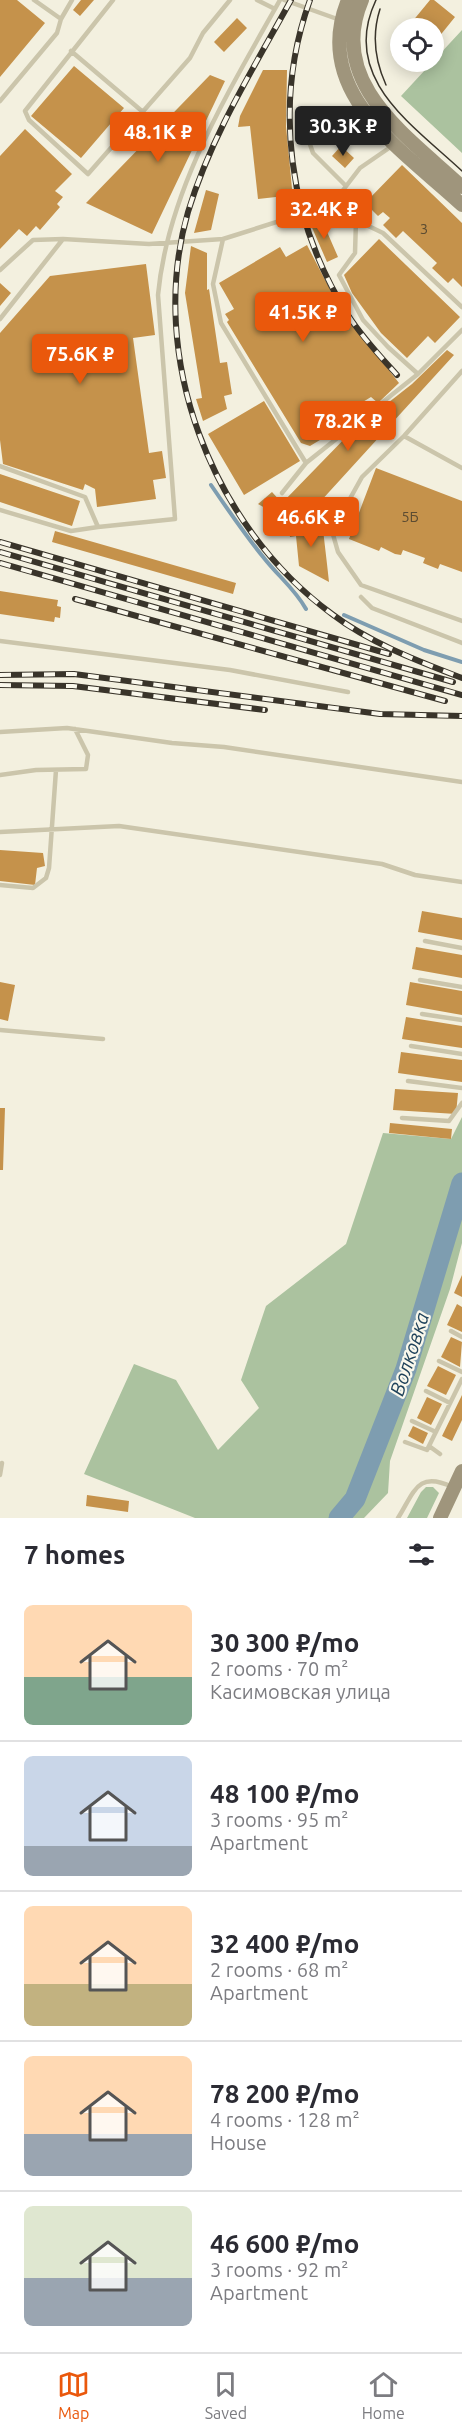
<!DOCTYPE html>
<meta charset="utf-8">
<style>
body{margin:0;font-family:Ubuntu,sans-serif;background:#f7f7f7;color:#2b2b33;height:100vh;display:flex;flex-direction:column;font-size:22px;white-space:nowrap}
*{box-sizing:border-box;margin:0}
p{font-size:20px;color:#7c7c81}
.icon{flex:none;width:33px;height:33px;fill:none;stroke:currentColor;stroke-width:2;stroke-linecap:round;stroke-linejoin:round}
.map{position:relative;height:1518px;overflow:hidden}
.details{display:flex;flex-direction:column;background:#fff;flex:1}
.details>*{flex:none}
.controls{position:absolute;left:390px;top:18px;display:grid;gap:12px}
.controls a{display:grid;place-items:center;width:54px;height:54px;border-radius:50%;background:#fff;box-shadow:0 3px 15px #0003;font-size:30px}
.price{position:absolute;translate:-50% -51px;padding:0 14px;border-radius:6px;background:#ea580c;color:#fff;font-size:20px;line-height:39px;filter:drop-shadow(0 2px 3px #0008)}
.price::after{content:'';position:absolute;left:50%;top:36px;width:18px;height:14px;margin-left:-9px;background:inherit;clip-path:polygon(0 0,100% 0,50% 100%)}
.price.on{background:#222;color:#fff}
ul{padding:0;list-style:none}
li{display:flex;align-items:center;gap:18px;height:150px;padding:0 24px}
li+li{border-top:2px solid #e1e1e2}
li span{display:grid;place-items:center;flex:none;width:168px;height:120px;border-radius:9px;color:#555}
li>.icon{margin-inline-start:auto}
span .icon{width:72px;height:72px;fill:#fffc;stroke-width:1}
li b{font-size:26px}
h2{display:flex;justify-content:space-between;align-items:center;height:72px;padding:0 24px;font-size:26px}
.tabs{display:flex;justify-content:space-around;align-items:center;height:84px;border-top:2px solid #e1e1e2;background:#fff;font-size:16px;color:#7c7c81}
.tabs a{display:grid;justify-items:center;gap:3px}
.tabs .on{color:#ea580c}
.map>svg:first-child{display:block}
</style>
<div class="map">
<svg width="462" height="1518" viewBox="0 0 462 1518">
<rect width="100%" height="100%" fill="#f3f0df"/>
<!-- green -->
<path fill="#abc29f" d="M462 30V153L401 96Z
M462 1117V1243L450 1289 390 1461 388 1493 364 1518H195L84 1474 134 1364 176 1380 218 1450 259 1408 241 1380 266 1306 346 1244 383 1133 451 1139Z
M426 1487H433L439 1493 427 1518H407L421 1492Z"/>
<g fill="none" stroke-linecap="round" stroke-linejoin="round">
<!-- stream -->
<path stroke="#7e9db0" stroke-width="4" d="M211 485C228 510 245 535 264 558 278 576 295 589 306 609
M344 615 424 650 462 662"/>
<!-- river -->
<path stroke="#7e9db0" stroke-width="21" d="M339 1518 355 1499 406 1369 462 1183"/>
</g>
<!-- building -->
<path fill="#c5924b" d="M0 0H17L45 23 0 77Z
M81 0H94L80 16 73 10Z
M430 0H434L455 17 434 43V28H407Z
M237 18 247 28 224 52 214 42Z
M74 66 124 108 81 158 31 116Z
M263 70H287L286 126 293 199 277 201 276 197 258 199 250 126 238 127 240 116Z
M210 75 225 81 152 234 86 203Z
M25 129 72 174 55 191 63 197 57 204 60 207 40 230 36 226 27 236 19 229 0 249V156Z
M341 146 354 158 345 168 332 156Z
M402 165 462 223V287L453 278 448 283 432 268 437 263 403 231 396 238 383 225 390 218 383 212 378 216 365 203Z
M206 190 219 194 211 230 194 233Z
M321 218 338 257 327 262 310 223Z
M379 239 460 317 435 343 428 336 407 358 381 333 352 293 344 275Z
M307 245 338 305 399 383 378 403 371 397 343 414 348 423 310 446 301 443 227 322 229 320 225 314 234 309 219 283 280 247 286 257Z
M191 246 207 253V290L209 289 220 363 227 362 232 394 224 396 227 409 203 421 196 399 202 398 185 293Z
M146 264 155 335 133 338 149 453 162 451 166 478 153 480 156 499 97 507 95 489 85 484 83 490 3 464 0 440V333L50 276Z
M0 283 11 293 0 306Z
M447 350 454 355 309 514 300 521 295 516 290 522 258 504 272 492 282 503 351 432 412 384Z
M264 401 300 461 244 495 208 434Z
M376 468 462 501V572L440 564 438 569 423 563 425 558 403 550 401 555 395 554 381 547 379 551 349 539Z
M0 474 80 501 72 526 0 502Z
M322 521 327 564 329 582 299 566 296 536 290 537 288 526Z
M55 531 236 583 233 594 52 542Z
M0 591 58 600 57 606 61 607 60 618 55 617 54 622 0 614Z
M0 850 43 853 45 866 37 868 35 885 0 881Z
M422 911 462 918V940L418 932Z
M416 947 462 955V978L412 969Z
M0 982 15 985 8 1021 0 1019Z
M410 982 462 991V1015L406 1005Z
M406 1017 462 1026V1048L402 1039Z
M401 1052 462 1060V1082L398 1073Z
M395 1089 458 1093 456 1114 393 1110Z
M0 1108H5L3 1170H0Z
M390 1123 452 1129 451 1139 389 1133Z
M462 1275V1297L454 1293Z
M457 1304 462 1307V1332L447 1325Z
M451 1337 462 1342 460 1367 441 1357Z
M438 1366 456 1375 446 1395 427 1386Z
M462 1395V1420L452 1441 442 1436Z
M427 1397 442 1404 431 1425 417 1418Z
M413 1426 428 1433 423 1444 408 1436Z
M87 1495 129 1501 128 1512 86 1506Z"/>
<g fill="none" stroke-linecap="round" stroke-linejoin="round">
<!-- lane -->
<path stroke="#cbc5ab" stroke-width="4.5" d="M34 0 61 19
M113 0 25 111 29 120 88 174 190 58 203 33 230 0
M257 0 275 9
M284 0 340 20
M71 51 143 112
M0 101 57 33 61 19 72 0
M306 133 313 153 345 185
M392 146 360 168 337 198 356 220 383 233 462 307
M356 220 355 253 339 275 363 320 388 347 418 374 462 330
M0 270 33 240 63 239
M0 319 63 239 149 244 223 239
M462 371 404 436 362 477 332 531 338 552 361 585 462 621
M404 436 462 468
M306 463 221 323 213 284 223 239 308 212 337 198
M0 466 85 497 98 527 175 519 158 295C168 189 229 91 280 0
M282 493 306 463 418 374
M0 510 71 531 98 527
M361 597 372 608 462 643
M0 641 230 670 348 692
M0 732 67 728 172 743 224 747 462 782
M0 775 36 770 86 769 88 755 75 729
M0 832 119 826 382 864 415 875 462 882
M0 885 33 888 46 878 49 868 56 770
M425 941 462 948
M420 980 462 987
M422 1014 462 1020
M0 1030 103 1039
M411 1046 462 1054
M408 1081 462 1088
M402 1118 449 1121 462 1103
M451 1331 462 1337
M439 1361 462 1372
M426 1391 450 1403
M412 1421 436 1432
M405 1442 427 1450 462 1379
M429 1446 440 1454
M0 1475 2 1463
M398 1518C414 1493 417 1470 452 1487"/>
<!-- secondary -->
<path stroke="#9f957c" stroke-width="14" d="M348 0C310 93 403 150 462 205
M362 0C326 84 409 137 462 187
M440 1518 462 1471"/>
<!-- tram -->
<path stroke="#39342a" stroke-width="1.5" d="M376 0C339 78 413 125 462 171
M380 9C372 34 375 61 386 85"/>
<!-- rail casing -->
<g stroke="#39342a" stroke-width="6">
<path id="rail" d="M291 0C253 69 211 136 188 212 146 357 212 526 332 614 370 643 418 661 462 678
M310 0C272 105 289 222 348 315 362 337 380 356 397 375
M0 542 389 654
M0 552 453 682
M0 563 462 695
M75 599 445 701
M0 675 74 674 380 714 462 716
M0 685 73 686 265 710"/>
</g>
<!-- rail -->
<use href="#rail" stroke="#faf8ec" stroke-width="4" stroke-dasharray="11" stroke-linecap="butt"/>
</g>
<g text-anchor="middle" dominant-baseline="central" stroke-width="4.5" stroke-linejoin="round" paint-order="stroke">
<!-- number labels -->
<g font-size="15" fill="#5c4c32">
<text x="424" y="228">3</text>
<text x="410" y="516">5Б</text>
</g>
<!-- water labels -->
<g font-size="20" font-style="italic" fill="#20435b" stroke="#faf8ec">
<text transform="translate(409 1354) rotate(-72)">Волковка</text>
</g>
</g>
</svg>
<div class="controls">
<a><svg class="icon" aria-label="locate" viewBox="0 0 24 24"><circle cx="12" cy="12" r="6"/><path d="M12 2v4M12 18v4M2 12h4M18 12h4"/></svg></a>
</div>
<b class="price on" style="left:343px;top:157px">30.3K ₽</b>
<b class="price" style="left:158px;top:163px">48.1K ₽</b>
<b class="price" style="left:324px;top:240px">32.4K ₽</b>
<b class="price" style="left:303px;top:343px">41.5K ₽</b>
<b class="price" style="left:80px;top:385px">75.6K ₽</b>
<b class="price" style="left:348px;top:452px">78.2K ₽</b>
<b class="price" style="left:311px;top:548px">46.6K ₽</b>
</div>
<section class="details">
<h2>7 homes<svg class="icon" aria-label="filters" viewBox="0 0 24 24"><path d="M4 7h16M4 17h16"/><circle cx="9" cy="7" r="2"/><circle cx="15" cy="17" r="2"/></svg></h2>
<ul>
<li><span style="background:linear-gradient(#ffd9b3 60%,#7fa58c 0)"><svg class="icon" aria-label="home" viewBox="0 0 24 24"><path d="M3 11l9-7 9 7M6 9v11h12V9"/></svg></span><div><b>30 300 ₽/mo</b><p>2 rooms · 70 m²</p><p>Касимовская улица</p></div></li>
<li><span style="background:linear-gradient(#c9d6e8 75%,#9aa5b1 0)"><svg class="icon" aria-label="home" viewBox="0 0 24 24"><path d="M3 11l9-7 9 7M6 9v11h12V9"/></svg></span><div><b>48 100 ₽/mo</b><p>3 rooms · 95 m²</p><p>Apartment</p></div></li>
<li><span style="background:linear-gradient(#ffd9b3 65%,#c2b280 0)"><svg class="icon" aria-label="home" viewBox="0 0 24 24"><path d="M3 11l9-7 9 7M6 9v11h12V9"/></svg></span><div><b>32 400 ₽/mo</b><p>2 rooms · 68 m²</p><p>Apartment</p></div></li>
<li><span style="background:linear-gradient(#ffd9b3 65%,#9aa5b1 0)"><svg class="icon" aria-label="home" viewBox="0 0 24 24"><path d="M3 11l9-7 9 7M6 9v11h12V9"/></svg></span><div><b>78 200 ₽/mo</b><p>4 rooms · 128 m²</p><p>House</p></div></li>
<li><span style="background:linear-gradient(#dfe7d0 60%,#9aa5b1 0)"><svg class="icon" aria-label="home" viewBox="0 0 24 24"><path d="M3 11l9-7 9 7M6 9v11h12V9"/></svg></span><div><b>46 600 ₽/mo</b><p>3 rooms · 92 m²</p><p>Apartment</p></div></li>
</ul>
</section>
<nav class="tabs">
<a class="on"><svg class="icon" aria-label="map" viewBox="0 0 24 24"><path d="M3 6l6-2 6 2 6-2v14l-6 2-6-2-6 2zM9 4v14M15 6v14"/></svg>Map</a>
<a><svg class="icon" aria-label="saved" viewBox="0 0 24 24"><path d="M7 4h10v16l-5-4-5 4z"/></svg>Saved</a>
<a><svg class="icon" aria-label="home" viewBox="0 0 24 24"><path d="M3 11l9-7 9 7M6 9v11h12V9"/></svg>Home</a>
</nav>
